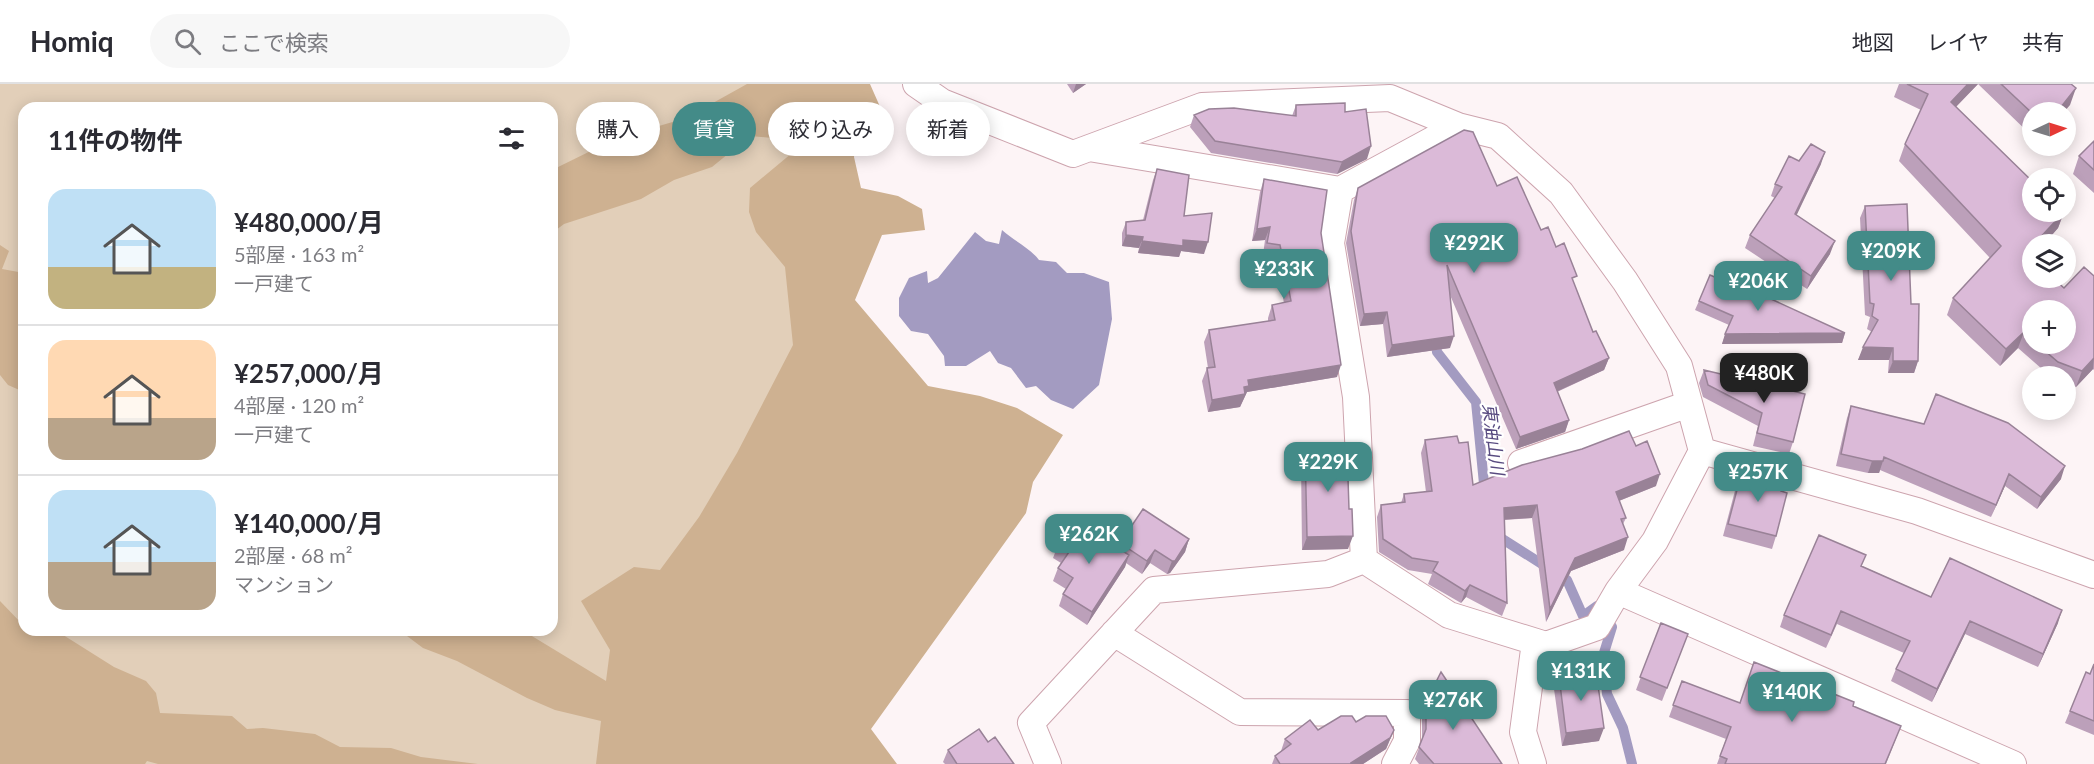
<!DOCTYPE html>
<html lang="ja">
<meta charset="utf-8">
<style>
body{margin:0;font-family:Lato,"Noto Sans JP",sans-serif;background:#f7f7f7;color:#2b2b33;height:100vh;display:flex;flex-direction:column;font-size:22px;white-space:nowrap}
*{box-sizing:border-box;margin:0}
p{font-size:20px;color:#7c7c81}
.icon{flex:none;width:33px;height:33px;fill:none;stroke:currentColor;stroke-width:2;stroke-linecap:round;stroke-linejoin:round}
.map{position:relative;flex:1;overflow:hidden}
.panel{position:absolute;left:18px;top:18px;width:540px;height:534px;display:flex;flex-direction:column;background:#fff;border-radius:18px;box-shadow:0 3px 15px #0003}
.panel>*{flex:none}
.guide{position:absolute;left:576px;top:18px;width:570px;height:54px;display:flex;gap:12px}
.needle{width:39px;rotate:86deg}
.tools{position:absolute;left:2022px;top:18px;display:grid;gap:12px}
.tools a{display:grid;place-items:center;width:54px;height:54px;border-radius:50%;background:#fff;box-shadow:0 3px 15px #0003;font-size:30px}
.price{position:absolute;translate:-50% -51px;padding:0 14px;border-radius:12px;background:#438b88;color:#fff;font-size:20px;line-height:39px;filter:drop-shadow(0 2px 3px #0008)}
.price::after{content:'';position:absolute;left:50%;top:36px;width:18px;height:14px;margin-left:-9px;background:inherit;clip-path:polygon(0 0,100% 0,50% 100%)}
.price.on{background:#222;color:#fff}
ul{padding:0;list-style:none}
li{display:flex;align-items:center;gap:18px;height:150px;padding:0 30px}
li+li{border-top:2px solid #e1e1e2}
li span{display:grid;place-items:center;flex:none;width:168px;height:120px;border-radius:18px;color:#555}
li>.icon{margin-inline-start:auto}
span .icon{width:72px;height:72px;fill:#fffc;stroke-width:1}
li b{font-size:26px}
h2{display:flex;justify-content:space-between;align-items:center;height:72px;padding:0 30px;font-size:26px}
.pill{padding:0 21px;border-radius:27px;background:#fff;box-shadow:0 3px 15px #0003;font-size:21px;line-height:54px}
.pill.on{background:#438b88;color:#fff}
header{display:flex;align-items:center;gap:36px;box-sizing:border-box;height:84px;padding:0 30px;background:#fff;border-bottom:2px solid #e1e1e2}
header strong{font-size:28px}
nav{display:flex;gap:33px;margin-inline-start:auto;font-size:21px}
.search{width:420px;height:54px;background:#f7f7f7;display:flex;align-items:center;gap:15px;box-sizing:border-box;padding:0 21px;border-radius:33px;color:#7c7c81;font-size:22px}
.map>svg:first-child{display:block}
</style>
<header>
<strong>Homiq</strong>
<div class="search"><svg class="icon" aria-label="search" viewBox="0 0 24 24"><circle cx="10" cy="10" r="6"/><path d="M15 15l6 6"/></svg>ここで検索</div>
<nav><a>地図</a><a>レイヤ</a><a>共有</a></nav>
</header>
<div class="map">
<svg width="2094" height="680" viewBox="0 0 2094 680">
<rect width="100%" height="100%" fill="#fdf4f6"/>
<!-- green -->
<path fill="#e2cfb9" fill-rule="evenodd" d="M0 0H800L824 27 840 266 696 680H0ZM24 24H552V546H24Z"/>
<!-- forest -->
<path fill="#ceb191" d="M747 0H870L881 25 859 35 854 73 861 104 898 112 922 125 925 146 882 151 855 216 928 302 980 312 1017 324 1063 351 1033 398 1026 429 871 645 897 680H596L601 637 555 626 527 614 457 577 423 564 399 546H522L606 597 610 566 581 517 634 483 660 486 699 433 737 369 793 261 785 183 756 148 749 128 750 104 810 54 802 45 772 54 750 52 712 83 674 96 641 115 564 140 552 149V86L615 55 686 34Z
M0 161 9 167 2 185 24 189V308L8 301 0 291Z
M0 517 24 542V546L60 549 114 583 146 597 156 609 160 629 232 632 247 645 263 644 315 650 340 663 391 664 421 673 478 680H158L147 677 145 680H0Z"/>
<!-- water -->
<path fill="#a39bc1" d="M1002 146C1014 157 1029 163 1039 176L1056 178 1067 189H1084L1109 198 1112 235 1099 301 1073 325 1051 316 1036 302 1026 304 1011 284 998 279 990 267 966 282H945L944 272 928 250 911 247 899 232V214L909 194 927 187 928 199 938 194 975 148 986 157 999 160Z"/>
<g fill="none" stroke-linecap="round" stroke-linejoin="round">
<!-- stream -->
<path stroke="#a39bc1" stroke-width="10" d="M1435 253 1437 268 1476 318 1485 410
M1493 449 1567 496 1583 532 1597 522 1612 543 1603 572 1607 610 1623 644 1632 680"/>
<!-- minor casing -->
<g stroke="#cda4ae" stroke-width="28">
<path id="minor" d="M916 0 942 18 1073 70 1202 22 1390 14 1458 42 1498 52 1561 109 1625 197 1679 282 1702 367 1655 457 1618 507 2013 680
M1458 42 1340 106 1331 159 1356 313 1364 476 1449 531 1546 561 1597 543 1618 507
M1089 64 1340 106
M1702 367 1917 427 2094 491
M1521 379 1689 320
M1114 549 1240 628 1407 629V657L1395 680
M1048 680 1031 639 1154 506 1328 490 1364 476
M1533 680 1523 648 1535 558"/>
</g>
<!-- minor -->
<use href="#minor" stroke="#fff" stroke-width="26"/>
</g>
<!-- wall -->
<path fill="#bca0ba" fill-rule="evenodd" d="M1067 0H1086L1073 9Z
M1899 0H2071L2070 21 2032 28V52L1978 0 1956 23 2064 128 2058 144 2044 160H2032V174L2064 204 2094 192V286L2093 285 2076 303 2066 300V292H2050L2018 264 2000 282 1947 231 1953 214 1990 174 1899 77 1905 60 1921 26 1894 13ZM2032 226 2066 260H2032Z
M1296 21 1345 28 1367 75 1337 90 1211 69 1190 43 1194 31 1292 32Z
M2094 57V109L2073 90 2079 72Z
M1799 77 1821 80 1796 131 1830 170 1807 205 1745 164 1750 151 1775 114 1771 112 1775 100Z
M1157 85 1184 132 1204 170 1181 167 1179 173 1138 169 1139 164 1122 162V149L1126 138 1143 136 1153 96Z
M1264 95 1321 149 1337 293 1247 308 1240 323 1208 328 1202 297 1207 284H1208L1204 258 1209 246 1268 237V234L1272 221 1284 219 1275 173 1263 171 1265 156 1252 157 1260 108Z
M1497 102 1556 163 1574 200 1593 248 1609 274 1604 286 1557 308 1569 336 1565 348 1516 365 1450 211V264L1387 273 1383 240 1360 242 1346 159 1354 116 1358 104Z
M1865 122 1911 220 1918 277 1914 289H1888L1889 276H1858L1872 248 1867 245 1870 233 1865 231 1860 134Z
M1699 217 1845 249 1842 259 1722 260 1729 241 1695 226Z
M1704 286 1805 310 1793 358 1789 370 1753 362 1758 342 1703 313 1699 299Z
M1851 322 2061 395 2037 425 2005 402 1991 433 1880 386 1879 389H1868L1836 382 1847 334Z
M1425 356 1459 359 1473 401 1636 362 1656 402 1619 417 1626 434 1623 440 1624 466 1571 487 1546 538 1532 434 1504 436 1507 519 1502 532 1466 513 1461 519 1428 500 1432 490 1408 486 1379 468 1377 433 1381 421 1401 419 1404 410 1426 408 1421 369Z
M1305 363 1348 465 1302 466 1301 376Z
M1749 383 1781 407 1776 452 1772 465 1723 452 1737 399 1742 387 1748 388Z
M1189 455 1185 468 1170 489 1167 490 1150 479 1142 490 1126 479 1125 483 1087 541 1059 522 1063 510 1066 505 1053 497 1058 484 1061 479 1053 474 1058 461 1118 464 1120 459Z
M1862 482 1931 513 2058 539 2038 583 1965 550 1932 618 1891 597 1896 585 1904 569 1837 540 1826 564 1780 543 1784 531Z
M1661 539 1688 550 1662 617 1636 606Z
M2094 580V651L2065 639 2070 627 2090 590Z
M1559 592 1599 657 1562 662 1554 605Z
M1682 597 1740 619 1853 622 1901 642 1886 680H1717L1726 655 1669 633Z
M1426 618 1502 680H1419L1415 675 1422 656V630Z
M1356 638 1394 646 1386 665 1363 680H1272L1275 672 1281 667 1285 655 1318 646Z
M988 658 1014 680H945L943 678 948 666Z"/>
<!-- shaded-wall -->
<path fill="#998297" d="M1076 0H1086L1073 9Z
M1968 0H1978L1945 34 1951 18Z
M2076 4 2070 21 2064 28H2057Z
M1371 62 1367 75 1337 90 1342 78Z
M1825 68 1821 80 1791 143 1795 130Z
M2064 128 2058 144 2044 160H2034Z
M1270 143 1265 156 1252 157 1257 145Z
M1126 151 1143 153 1139 164 1122 162Z
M1183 156 1208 158 1204 170 1181 167 1179 173 1138 169 1142 157Z
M1835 157 1830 170 1807 205 1811 192Z
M2032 163V173L2021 185 2027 169Z
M1387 228 1383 240 1360 242 1364 230Z
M2024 248 2018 264 2000 282 2006 265Z
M1845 249 1842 259 1722 260 1725 250Z
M1454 252 1450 264 1387 273 1392 261Z
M1863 263 1893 264 1889 276H1858Z
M1609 274 1604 286 1549 311 1554 299Z
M2094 274 2093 285 2076 303 2082 287Z
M1893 277H1918L1914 289H1888Z
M1341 281 1337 293 1247 308 1240 323 1208 328 1212 316 1244 303 1248 296Z
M1569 336 1565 348 1516 365 1520 353Z
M1872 377H1883L1879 389H1868Z
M2065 382 2061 395 2037 425 2041 413Z
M1660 390 1656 402 1611 420 1616 408Z
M2009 390 2005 402 1991 433 1996 421Z
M1537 421 1532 434 1499 436 1504 424Z
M1353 452 1348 465 1302 466 1307 453Z
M1628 453 1624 466 1571 487 1546 538 1550 525 1575 474Z
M1189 455 1185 468 1170 489 1167 490 1172 477Z
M1155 466 1150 479 1142 490 1147 477Z
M1129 471 1125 483 1087 541 1092 528Z
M1470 501 1466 513 1461 519 1465 507Z
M2062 526 2058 539 2038 583 2043 570Z
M1970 537 1965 550 1932 618 1937 605Z
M1604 644 1599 657 1562 662 1566 649Z
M1394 646 1386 665 1363 680H1351Z"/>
<!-- building -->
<path fill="#dbbad8" stroke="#998297" stroke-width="1.5" d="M1907 0H1968L1951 18 2032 97V128H2064L2034 160H2032V163L2027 169 2032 174V194H2053L2064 204 2084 183 2094 192V274L2082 287 2058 278 2037 260H2066V226H2032V255L2024 248 2006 265 1953 214 2001 162 1905 60 1928 10Z
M2001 0H2071L2076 4 2057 28H2032V29Z
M1345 19V28L1366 25 1371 62 1342 78 1215 57 1194 31 1209 25 1234 24 1296 32V21Z
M1464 46 1473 48 1497 102 1517 93 1541 146 1548 143 1556 163 1564 159 1577 192 1572 194 1593 248 1596 247 1609 274 1554 299 1569 336 1520 353 1447 181 1454 252 1392 261 1387 228 1364 230 1351 147 1358 104Z
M2094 57V86L2079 72Z
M1811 60 1825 68 1795 130 1835 157 1811 192 1750 151 1782 103 1775 100 1789 72 1799 77Z
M1157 85 1189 91 1184 132 1212 129 1208 158 1183 156V162L1142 157 1143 153 1126 151V138L1145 136Z
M1264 95 1327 106 1321 149 1341 281 1248 296 1249 302 1244 303 1245 310 1212 316 1207 284 1215 283 1209 246 1275 236 1272 221 1291 217 1280 161 1267 159 1270 143 1257 145Z
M1907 120 1911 220H1919L1918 277H1893V264L1863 263 1878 236 1872 232 1874 220 1870 219 1865 122Z
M1710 191 1733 201 1734 198 1845 249 1725 250 1733 232 1699 217Z
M1704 286 1805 310 1793 358 1757 349 1762 329 1708 301Z
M1936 310 2008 339 2065 382 2041 413 2009 390 1996 421 1884 373 1883 377H1872L1841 370 1851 322 1924 340Z
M1629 347 1636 362 1647 357 1660 390 1616 408 1626 434 1621 435 1628 453 1575 474 1550 525 1537 421 1504 424 1507 519 1470 501 1465 507 1433 487 1438 478 1412 474 1383 455 1381 421 1405 418 1404 410 1432 407 1425 356 1457 352 1459 359 1468 358 1473 401 1522 381 1582 365Z
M1305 363H1347L1349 425H1352L1353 452 1307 453Z
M1749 383 1783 396 1781 407 1787 409 1776 452 1728 440 1742 387 1748 388Z
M1143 425 1189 455 1175 477H1172L1155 466 1147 477 1120 459Z
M1074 436 1129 471 1092 528 1063 510 1073 494 1058 484 1069 468 1058 461Z
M1819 451 1866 471 1861 482 1931 513 1950 474 2062 526 2043 570 1970 537 1937 605 1896 585 1910 557 1841 527 1831 551 1784 531Z
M1661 539 1688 550 1667 604 1640 593Z
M1754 578 1854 618 1853 622 1901 642 1885 680H1725L1727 675 1720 672 1731 643 1673 621 1682 597 1740 619Z
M2094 580V637L2070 627 2086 588 2090 590Z
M1596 587 1604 644 1566 649 1559 592Z
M1441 588 1502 680H1434L1419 663 1426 645V618Z
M1341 632H1352L1356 638 1366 632H1386L1394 646 1390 654 1351 679 1352 680H1280L1275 672 1291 660 1285 655 1310 636 1318 646Z
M979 645 988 658 995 653 1014 680H957L948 666Z"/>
<g text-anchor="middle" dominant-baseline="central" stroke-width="4.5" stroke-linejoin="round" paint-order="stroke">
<!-- water labels -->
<g font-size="18" font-style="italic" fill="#584b80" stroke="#fff">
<text transform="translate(1494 355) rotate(83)">東油山川</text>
</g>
</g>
</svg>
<div class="tools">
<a><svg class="needle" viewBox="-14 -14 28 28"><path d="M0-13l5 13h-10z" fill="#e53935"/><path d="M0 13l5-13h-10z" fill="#7c7c81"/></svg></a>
<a><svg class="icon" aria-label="locate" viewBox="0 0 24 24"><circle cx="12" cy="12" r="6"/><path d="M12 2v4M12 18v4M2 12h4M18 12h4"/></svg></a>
<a><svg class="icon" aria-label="layers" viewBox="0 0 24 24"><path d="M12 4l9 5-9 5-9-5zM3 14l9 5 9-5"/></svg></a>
<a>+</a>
<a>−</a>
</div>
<b class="price" style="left:1474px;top:190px">¥292K</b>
<b class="price" style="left:1891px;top:198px">¥209K</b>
<b class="price" style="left:1284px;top:216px">¥233K</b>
<b class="price" style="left:1758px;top:228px">¥206K</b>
<b class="price on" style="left:1764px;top:320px">¥480K</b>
<b class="price" style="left:1328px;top:409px">¥229K</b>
<b class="price" style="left:1758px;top:419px">¥257K</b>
<b class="price" style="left:1089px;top:481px">¥262K</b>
<b class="price" style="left:1581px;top:618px">¥131K</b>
<b class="price" style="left:1792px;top:639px">¥140K</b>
<b class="price" style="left:1453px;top:647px">¥276K</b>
<div class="guide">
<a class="pill">購入</a>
<a class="pill on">賃貸</a>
<a class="pill">絞り込み</a>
<a class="pill">新着</a>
</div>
<section class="panel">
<h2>11件の物件<svg class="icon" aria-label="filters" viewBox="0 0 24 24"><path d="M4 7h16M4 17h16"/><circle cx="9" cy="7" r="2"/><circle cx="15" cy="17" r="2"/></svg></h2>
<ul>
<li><span style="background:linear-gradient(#bfe0f5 65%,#c2b280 0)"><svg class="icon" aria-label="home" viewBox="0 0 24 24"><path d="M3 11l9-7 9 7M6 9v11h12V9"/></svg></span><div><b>¥480,000/月</b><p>5部屋 · 163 m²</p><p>一戸建て</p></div></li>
<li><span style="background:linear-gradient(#ffd9b3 65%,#b9a48a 0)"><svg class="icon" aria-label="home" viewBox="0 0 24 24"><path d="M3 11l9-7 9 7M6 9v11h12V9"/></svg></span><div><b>¥257,000/月</b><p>4部屋 · 120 m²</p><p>一戸建て</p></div></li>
<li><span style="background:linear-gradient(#bfe0f5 60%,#b9a48a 0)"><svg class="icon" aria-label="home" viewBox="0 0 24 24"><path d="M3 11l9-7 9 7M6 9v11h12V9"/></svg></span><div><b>¥140,000/月</b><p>2部屋 · 68 m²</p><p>マンション</p></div></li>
</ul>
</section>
</div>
